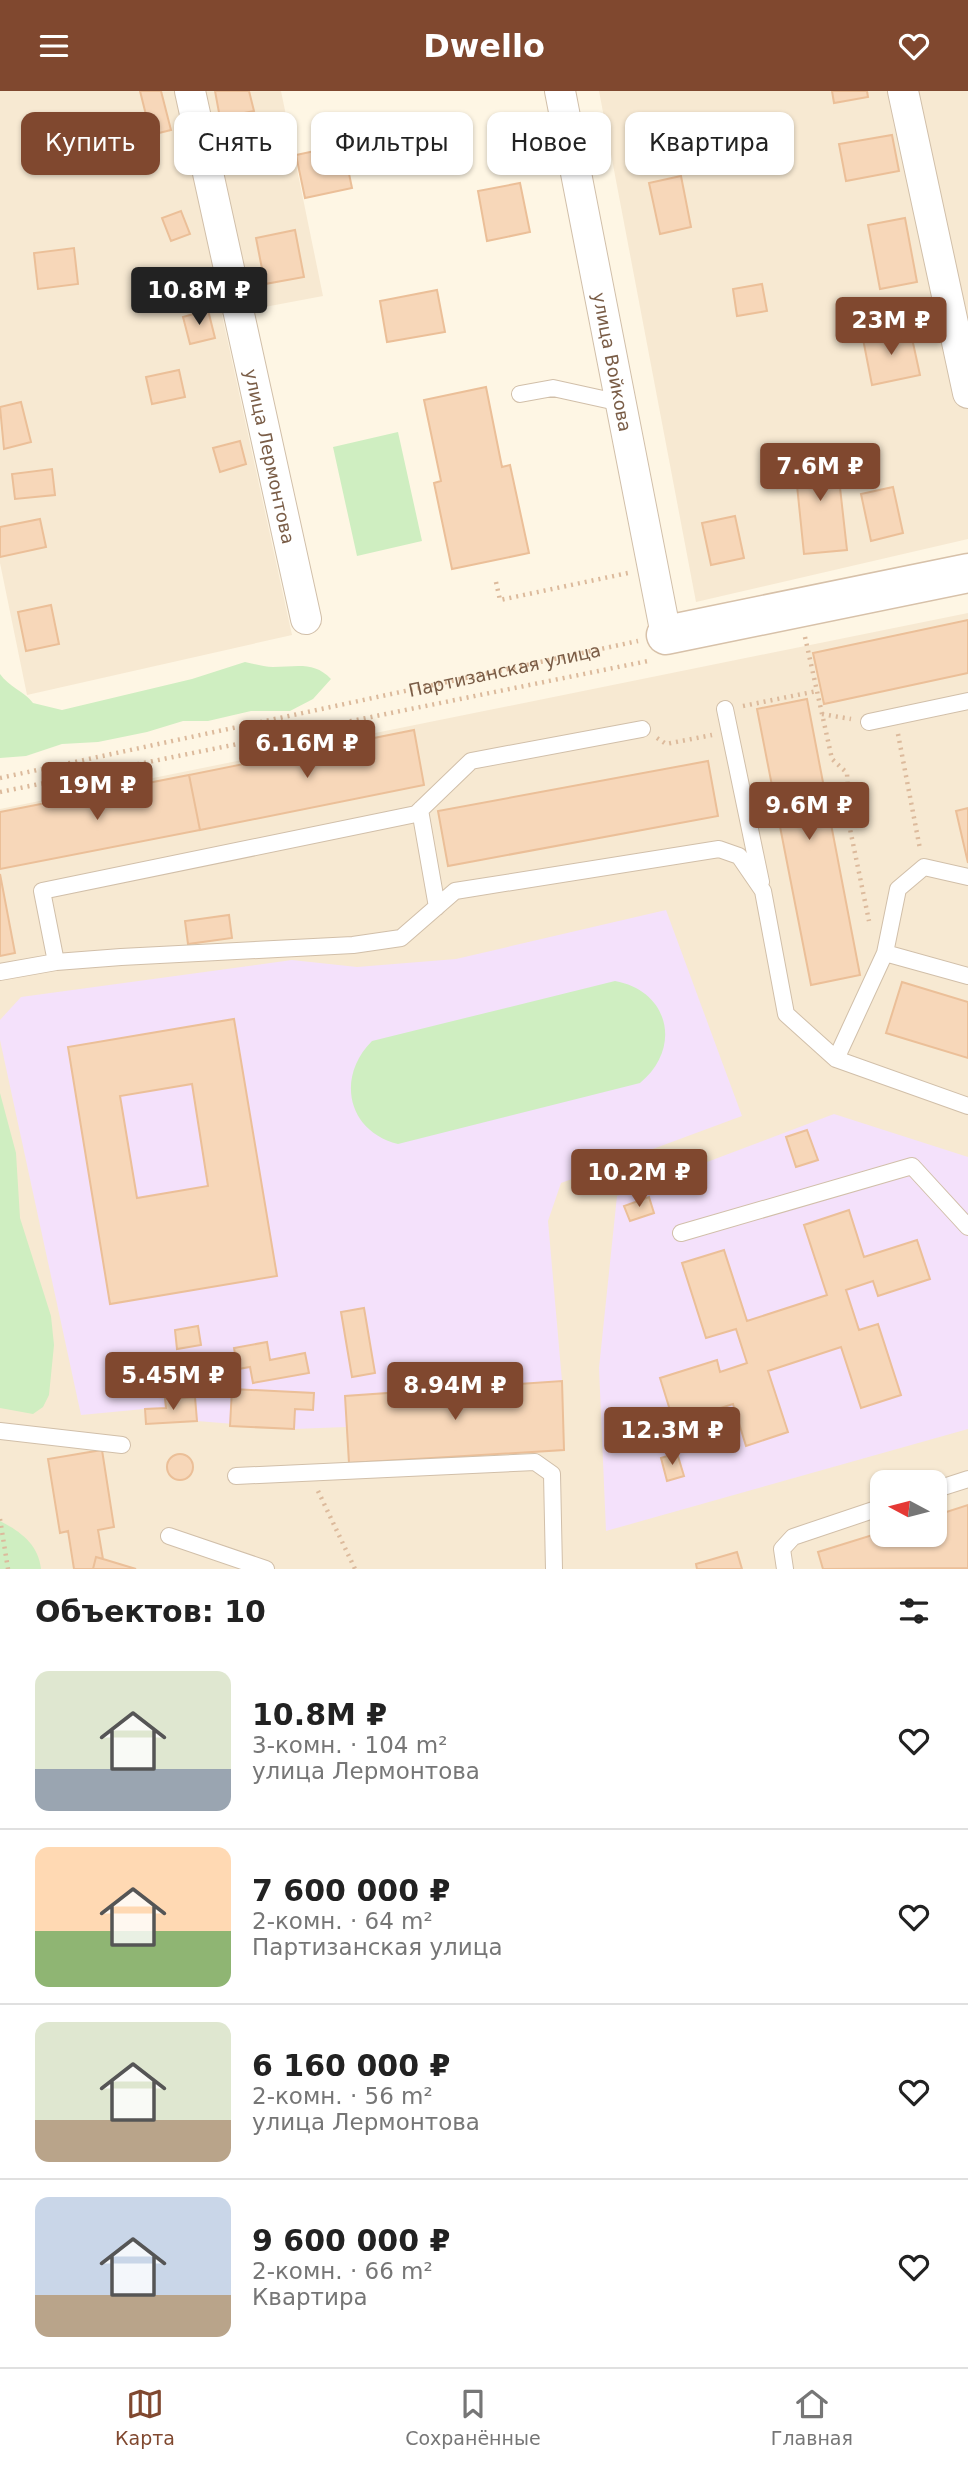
<!DOCTYPE html>
<html lang="ru">
<meta charset="utf-8">
<style>
body{margin:0;font-family:"DejaVu Sans",sans-serif;background:#f6f6f6;color:#222;height:100vh;display:flex;flex-direction:column;font-size:26px;white-space:nowrap}
*{box-sizing:border-box;margin:0}
p{font-size:23px;color:#767676}
.icon{flex:none;width:38px;height:38px;fill:none;stroke:currentColor;stroke-width:2;stroke-linecap:round;stroke-linejoin:round}
.map{position:relative;height:1478px;overflow:hidden}
.drawer{display:flex;flex-direction:column;background:#fff;flex:1}
.drawer>*{flex:none}
.guide{position:absolute;left:21px;top:21px;width:928px;height:63px;display:flex;gap:14px}
.needle{width:46px;rotate:277deg}
.buttons{position:absolute;left:870px;top:1379px;display:grid;gap:14px}
.buttons a{display:grid;place-items:center;width:77px;height:77px;border-radius:14px;background:#fff;box-shadow:0 2px 5px #0004;font-size:35px}
.price{position:absolute;translate:-50% -60px;padding:0 16px;border-radius:7px;background:#80482f;color:#fff;font-size:23px;line-height:46px;filter:drop-shadow(0 2px 4px #0008)}
.price::after{content:'';position:absolute;left:50%;top:42px;width:21px;height:16px;margin-left:-10px;background:inherit;clip-path:polygon(0 0,100% 0,50% 100%)}
.price.current{background:#222;color:#fff}
ul{padding:0;list-style:none}
li{display:flex;align-items:center;gap:21px;height:175px;padding:0 35px}
li+li{border-top:2px solid #e0e0e0}
li span{display:grid;place-items:center;flex:none;width:196px;height:140px;border-radius:14px;color:#555}
li>.icon{margin-inline-start:auto}
span .icon{width:84px;height:84px;fill:#fffc;stroke-width:1}
li b{font-size:30px}
h2{display:flex;justify-content:space-between;align-items:center;height:84px;padding:0 35px;font-size:30px}
.pill{padding:0 24px;border-radius:14px;background:#fff;box-shadow:0 2px 5px #0004;font-size:24px;line-height:63px}
.pill.current{background:#80482f;color:#fff}
header{display:flex;justify-content:space-between;align-items:center;height:91px;padding:0 35px;background:#80482f;color:#fff;font-size:32px;font-weight:700}
.dock{display:flex;justify-content:space-around;align-items:center;height:98px;border-top:2px solid #e0e0e0;background:#fff;font-size:19px;color:#767676}
.dock a{display:grid;justify-items:center;gap:4px}
.dock .current{color:#80482f}
.map>svg:first-child{display:block}
</style>
<header><svg class="icon" aria-label="menu" viewBox="0 0 24 24"><path d="M4 6h16M4 12h16M4 18h16"/></svg>Dwello<svg class="icon" aria-label="heart" viewBox="0 0 24 24"><path d="M12 20l-8-8c-3-5 5-10 8-4 3-6 11-1 8 4z"/></svg></header>
<div class="map">
<svg width="968" height="1478" viewBox="0 0 968 1478">
<rect width="100%" height="100%" fill="#fef6e4"/>
<!-- residential -->
<path fill="#f7e9d2" fill-rule="evenodd" d="M0 0H281L323 205 222 224 292 544 27 604 0 472Z
M599 0H968V448L696 511Z
M968 522V1478H0V718ZM882 1391H934V1444H882Z"/>
<!-- education -->
<path fill="#f4e1fb" d="M666 819 742 1025 561 1092 548 1130 562 1290 346 1305V1336L294 1338 197 1330 146 1333 144 1318 81 1324 0 949V929L21 906 292 869 357 876 456 868Z
M834 1023 968 1066V1338L606 1440 599 1277 617 1105Z"/>
<!-- green -->
<path fill="#cfeec1" d="M398 341 422 450 357 465 333 356Z
M245 571C254 573 264 576 273 576 296 576 314 570 331 588L313 608 290 620H251L208 630H183L147 641 98 651 62 653 26 665 0 667V583C9 596 24 600 33 612L62 619 192 588Z
M615 890C670 900 682 958 640 992L398 1053C347 1040 336 986 372 950Z
M0 1002 16 1062 20 1127 51 1225 54 1254 49 1304 43 1316 33 1323 0 1317Z
M0 1430C20 1440 39 1454 41 1478H0Z"/>
<!-- building -->
<path fill="#f7d7b9" stroke="#ebbf98" stroke-width="2" fill-rule="evenodd" d="M140 0H161L171 39 151 44Z
M215 0H249L254 20 220 27Z
M832 0H867L868 6 834 12Z
M892 44 899 80 846 90 839 53Z
M343 54 352 97 305 107 296 64Z
M681 85 691 136 660 143 649 92Z
M520 92 530 141 487 150 478 100Z
M181 120 190 143 171 150 162 127Z
M905 127 917 191 880 198 868 134Z
M295 139 304 186 265 193 256 147Z
M74 157 78 193 38 198 34 162Z
M762 193 767 220 737 225 733 198Z
M437 199 445 241 387 251 380 210Z
M208 219 215 247 190 253 183 226Z
M910 238 920 284 872 294 863 248Z
M179 279 185 306 152 313 146 286Z
M486 296 502 376 510 374 529 462 452 478 434 392 441 390 424 309Z
M21 311 31 351 4 358 0 316Z
M240 350 246 373 220 381 213 357Z
M836 361 847 459 804 463 794 365Z
M52 378 55 404 15 408 12 383Z
M893 396 903 442 871 450 861 403Z
M735 425 744 467 711 474 702 432Z
M40 428 46 456 0 466V436Z
M51 514 59 553 26 560 18 521Z
M968 529V582L824 613 813 562Z
M807 608 860 884 811 894 757 618Z
M414 639 424 694 200 739 189 684Z
M708 670 718 725 448 775 438 720Z
M189 684 200 739 0 778V721Z
M968 717V772L956 720Z
M0 783 15 862 0 865Z
M229 824 232 847 188 853 185 830Z
M902 891 968 911V967L886 942Z
M234 928 277 1185 110 1213 68 956ZM192 993 208 1095 137 1107 120 1005Z
M807 1039 818 1069 796 1076 786 1046Z
M649 1106 654 1122 630 1130 624 1115Z
M849 1119 864 1166 917 1149 930 1188 878 1205 873 1190 846 1199 859 1239 878 1233 901 1304 861 1317 841 1256 768 1280 788 1341 746 1355 733 1313 674 1332 660 1287 717 1269 720 1281 747 1272 736 1238 706 1247 682 1172 724 1159 747 1230 827 1204 804 1134Z
M364 1217 375 1282 352 1286 341 1221Z
M198 1235 201 1254 177 1258 175 1239Z
M267 1251 270 1269 305 1262 309 1282 253 1292 250 1276 238 1278 234 1257Z
M562 1290 564 1359 349 1372 345 1305Z
M232 1298 314 1302 313 1319 295 1318 294 1338 230 1335Z
M195 1306 197 1330 146 1333 145 1318 166 1317 165 1308Z
M102 1359 114 1436 98 1439 103 1468 96 1466 93 1478H74L68 1440 60 1442 48 1368Z
M677 1362 684 1385 667 1390 661 1367Z
M167 1376a13 13 0 1 1 26 0a13 13 0 1 1-26 0Z
M968 1414V1477L823 1478 818 1461 882 1441V1444H934V1425Z
M737 1461 742 1478H697L696 1473Z
M96 1466 103 1468 136 1478H93Z"/>
<g fill="none" stroke-linecap="round" stroke-linejoin="round">
<!-- lane casing -->
<g stroke="#d1bfa9" stroke-width="18">
<path id="lane" d="M520 303 553 297 621 312
M725 618 761 791
M869 631 968 610
M420 719 437 816
M885 862 968 885
M56 871 42 800 416 723 471 670 642 638
M0 881 56 871 121 866 353 854 401 847 455 800 719 758 739 765 763 800 786 923 836 968 968 1015
M836 968 885 862 898 798 924 776 968 786
M681 1142 912 1075 968 1136
M0 1340 122 1354
M236 1385 535 1371 552 1383 554 1478
M934 1399 968 1388
M169 1445 266 1478
M785 1478 782 1458 793 1446 882 1416"/>
</g>
<!-- street casing -->
<g stroke="#d1bfa9" stroke-width="32">
<g id="street">
<path id="s2" d="M190 0 306 528"/>
<path id="s3" d="M560 0 666 544"/>
<path d="M903 0 968 302"/>
</g>
</g>
<!-- secondary casing -->
<g stroke="#d7c1a9" stroke-width="41">
<path id="secondary" d="M666 544 968 482"/>
</g>
<!-- path -->
<g stroke="#dcba9c" stroke-width="4.5" stroke-dasharray="2 5" stroke-linecap="butt">
<path d="M496 491 500 509 628 482"/>
<path d="M805 546 832 668 847 682 850 738 869 830"/>
<path d="M743 615 817 600"/>
<path d="M822 623 851 628"/>
<path d="M898 643 920 758"/>
<path d="M657 647 666 653 712 644"/>
<path id="s1" d="M0 687 638 550"/>
<path d="M0 701 648 570"/>
<path d="M318 1400 355 1478"/>
<path d="M0 1428 8 1478"/>
</g>
<!-- lane -->
<use href="#lane" stroke="#fff" stroke-width="16"/>
<!-- street -->
<use href="#street" stroke="#fff" stroke-width="30"/>
<!-- secondary -->
<use href="#secondary" stroke="#fff" stroke-width="38"/>
</g>
<g text-anchor="middle" dominant-baseline="central" stroke-width="5" stroke-linejoin="round" paint-order="stroke">
<!-- street labels -->
<g font-size="18" fill="#7a5d47" stroke="#fff9ed">
<text stroke="none"><textPath href="#s3" startOffset="276">улица Войкова</textPath></text>
<text stroke="none"><textPath href="#s2" startOffset="374">улица Лермонтова</textPath></text>
<text stroke="none"><textPath href="#s1" startOffset="516">Партизанская улица</textPath></text>
</g>
</g>
</svg>
<div class="buttons">
<a><svg class="needle" viewBox="-14 -14 28 28"><path d="M0-13l5 13h-10z" fill="#e53935"/><path d="M0 13l5-13h-10z" fill="#767676"/></svg></a>
</div>
<b class="price current" style="left:199px;top:236px">10.8M ₽</b>
<b class="price" style="left:891px;top:266px">23M ₽</b>
<b class="price" style="left:820px;top:412px">7.6M ₽</b>
<b class="price" style="left:307px;top:689px">6.16M ₽</b>
<b class="price" style="left:97px;top:731px">19M ₽</b>
<b class="price" style="left:809px;top:751px">9.6M ₽</b>
<b class="price" style="left:639px;top:1118px">10.2M ₽</b>
<b class="price" style="left:173px;top:1321px">5.45M ₽</b>
<b class="price" style="left:455px;top:1331px">8.94M ₽</b>
<b class="price" style="left:672px;top:1376px">12.3M ₽</b>
<div class="guide">
<a class="pill current">Купить</a>
<a class="pill">Снять</a>
<a class="pill">Фильтры</a>
<a class="pill">Новое</a>
<a class="pill">Квартира</a>
</div>
</div>
<section class="drawer">
<h2>Объектов: 10<svg class="icon" aria-label="filters" viewBox="0 0 24 24"><path d="M4 7h16M4 17h16"/><circle cx="9" cy="7" r="2"/><circle cx="15" cy="17" r="2"/></svg></h2>
<ul>
<li><span style="background:linear-gradient(#dfe7d0 70%,#9aa5b1 0)"><svg class="icon" aria-label="home" viewBox="0 0 24 24"><path d="M3 11l9-7 9 7M6 9v11h12V9"/></svg></span><div><b>10.8M ₽</b><p>3-комн. · 104 m²</p><p>улица Лермонтова</p></div><svg class="icon" aria-label="heart" viewBox="0 0 24 24"><path d="M12 20l-8-8c-3-5 5-10 8-4 3-6 11-1 8 4z"/></svg></li>
<li><span style="background:linear-gradient(#ffd9b3 60%,#8fb573 0)"><svg class="icon" aria-label="home" viewBox="0 0 24 24"><path d="M3 11l9-7 9 7M6 9v11h12V9"/></svg></span><div><b>7 600 000 ₽</b><p>2-комн. · 64 m²</p><p>Партизанская улица</p></div><svg class="icon" aria-label="heart" viewBox="0 0 24 24"><path d="M12 20l-8-8c-3-5 5-10 8-4 3-6 11-1 8 4z"/></svg></li>
<li><span style="background:linear-gradient(#dfe7d0 70%,#b9a48a 0)"><svg class="icon" aria-label="home" viewBox="0 0 24 24"><path d="M3 11l9-7 9 7M6 9v11h12V9"/></svg></span><div><b>6 160 000 ₽</b><p>2-комн. · 56 m²</p><p>улица Лермонтова</p></div><svg class="icon" aria-label="heart" viewBox="0 0 24 24"><path d="M12 20l-8-8c-3-5 5-10 8-4 3-6 11-1 8 4z"/></svg></li>
<li><span style="background:linear-gradient(#c9d6e8 70%,#b9a48a 0)"><svg class="icon" aria-label="home" viewBox="0 0 24 24"><path d="M3 11l9-7 9 7M6 9v11h12V9"/></svg></span><div><b>9 600 000 ₽</b><p>2-комн. · 66 m²</p><p>Квартира</p></div><svg class="icon" aria-label="heart" viewBox="0 0 24 24"><path d="M12 20l-8-8c-3-5 5-10 8-4 3-6 11-1 8 4z"/></svg></li>
</ul>
</section>
<nav class="dock">
<a class="current"><svg class="icon" aria-label="map" viewBox="0 0 24 24"><path d="M3 6l6-2 6 2 6-2v14l-6 2-6-2-6 2zM9 4v14M15 6v14"/></svg>Карта</a>
<a><svg class="icon" aria-label="saved" viewBox="0 0 24 24"><path d="M7 4h10v16l-5-4-5 4z"/></svg>Сохранённые</a>
<a><svg class="icon" aria-label="home" viewBox="0 0 24 24"><path d="M3 11l9-7 9 7M6 9v11h12V9"/></svg>Главная</a>
</nav>
